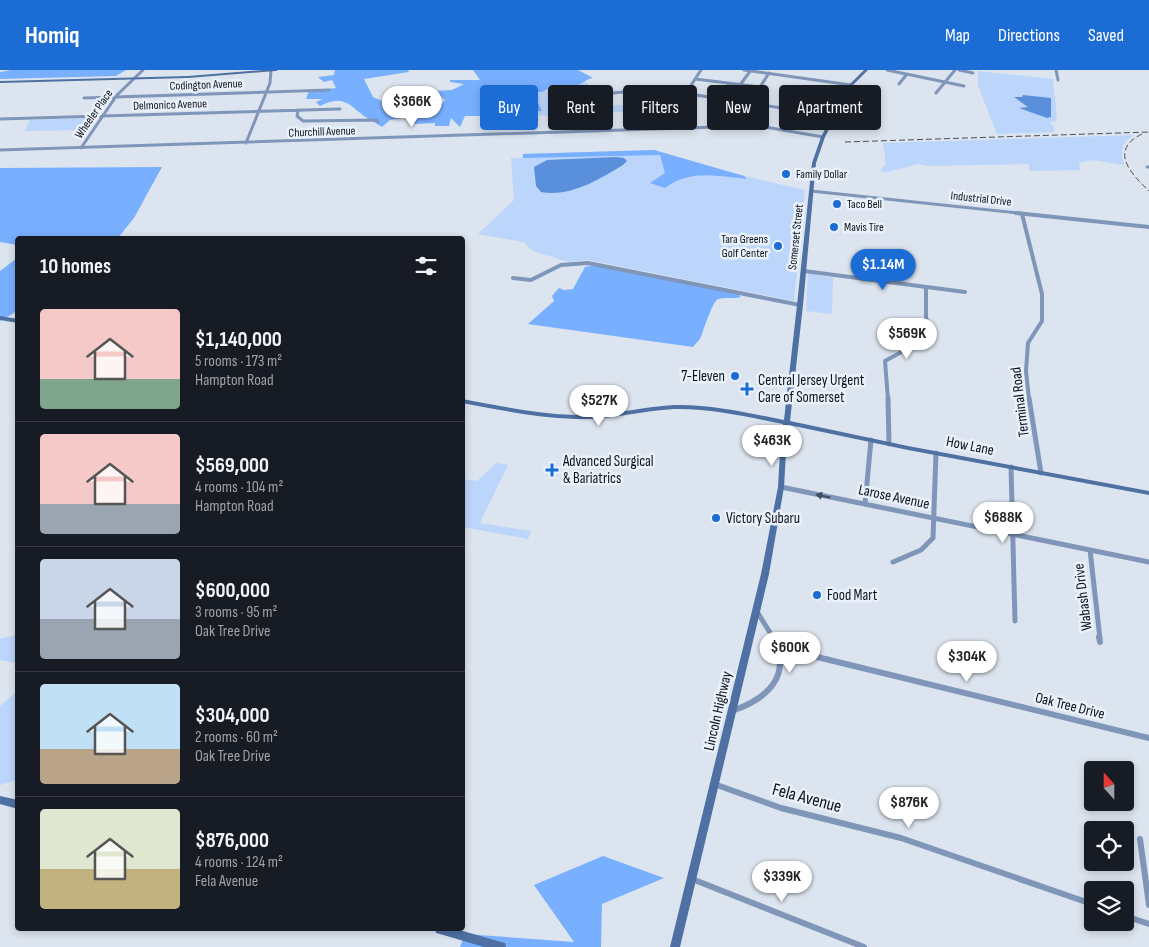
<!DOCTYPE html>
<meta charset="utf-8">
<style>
body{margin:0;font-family:"Sofia Sans Condensed",sans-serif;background:#20242c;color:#f1f3f6;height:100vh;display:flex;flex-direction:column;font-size:19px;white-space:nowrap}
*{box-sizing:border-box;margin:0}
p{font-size:16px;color:#9ea1a6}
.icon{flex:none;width:28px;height:28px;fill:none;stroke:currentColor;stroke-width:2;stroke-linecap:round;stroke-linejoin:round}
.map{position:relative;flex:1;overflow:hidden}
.sheet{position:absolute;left:15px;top:166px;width:450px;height:695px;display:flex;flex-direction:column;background:#171b24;border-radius:5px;box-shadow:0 2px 8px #0003}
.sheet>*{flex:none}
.guide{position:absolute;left:480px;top:15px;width:475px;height:45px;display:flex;gap:10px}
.needle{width:32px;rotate:339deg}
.buttons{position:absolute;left:1084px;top:691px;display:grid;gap:10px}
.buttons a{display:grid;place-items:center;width:50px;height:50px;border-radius:5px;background:#171b24;box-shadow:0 2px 8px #0003;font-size:25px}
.price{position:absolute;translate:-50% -42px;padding:0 11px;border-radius:18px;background:#fff;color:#222;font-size:16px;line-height:32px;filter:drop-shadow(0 1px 2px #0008)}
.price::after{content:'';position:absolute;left:50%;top:30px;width:15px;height:11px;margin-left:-8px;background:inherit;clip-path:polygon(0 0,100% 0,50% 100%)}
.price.on{background:#1c6cd6;color:#fff}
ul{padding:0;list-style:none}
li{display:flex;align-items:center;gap:15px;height:125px;padding:0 25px}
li+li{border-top:1px solid #363941}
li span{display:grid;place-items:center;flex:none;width:140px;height:100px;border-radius:5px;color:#555}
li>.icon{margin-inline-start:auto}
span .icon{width:60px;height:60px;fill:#fffc;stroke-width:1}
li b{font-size:21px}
h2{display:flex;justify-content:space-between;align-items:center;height:60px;padding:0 25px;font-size:21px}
.chip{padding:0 18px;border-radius:5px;background:#171b24;box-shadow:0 2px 8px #0003;font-size:18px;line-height:45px}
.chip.on{background:#1c6cd6;color:#fff}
header{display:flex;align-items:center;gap:30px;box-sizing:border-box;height:70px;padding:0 25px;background:#1c6cd6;color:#fff}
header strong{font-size:24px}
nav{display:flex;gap:28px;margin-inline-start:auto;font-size:18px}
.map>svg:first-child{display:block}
</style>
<header>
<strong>Homiq</strong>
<nav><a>Map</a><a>Directions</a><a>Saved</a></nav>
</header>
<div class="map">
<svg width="1149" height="877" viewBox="0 0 1149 877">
<rect width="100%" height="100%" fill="#dce4ef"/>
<!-- green -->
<path fill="#bcd5fa" d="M978 1 1053 9 1057 51 1050 52 1054 58V62L997 64 978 16Z
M584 10 606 35H633L639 42H607L605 45 481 46 482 43 515 39 525 43 542 41 538 32 525 29 528 24 542 22 552 16 578 15Z
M98 48 90 60 25 61 30 50Z
M1134 65C1121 72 1120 81 1124 95L1093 90 1079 93 1080 100 1030 101 1028 94 928 96 918 94 884 103 880 100 886 94 883 73Z
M654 80 736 104 805 120 794 231 588 190 569 192 533 181 523 172 478 164 514 130 511 88H522L523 84Z
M808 203 833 208 832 244 806 241Z
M496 393 508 395 480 453 531 461 528 469 463 457V409L477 411Z
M17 563V593L0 590V569L16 565Z
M17 621V710L0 715V636Z"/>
<!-- forest -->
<path fill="#78afff" d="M11 0H126L116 6 0 9V2Z
M335 0H408L409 2 364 9 373 27 409 43 437 40 445 30 435 21 452 20 464 14 450 12V10H480L473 0H578L593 8C586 9 583 13 578 15 564 20 560 11 542 22H537L528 24 525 29 538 32 542 41 525 43 515 39 482 43 481 46H465L460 57 451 48 449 56H435V53L415 54 408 47 390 50 382 57C376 53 370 50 364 46 347 33 343 25 320 36L316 32 323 29H306L309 21 336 18 332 10 324 12 318 7 334 5Z
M654 80 744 106 747 109C717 106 690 99 665 118L650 113 665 103 660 85 523 88V84Z
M162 97 134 148 117 169H18L17 175 0 172V98Z
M17 188V241L0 251V201Z
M593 195 737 223 741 227C734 229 724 227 718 229 713 231 704 258 702 264 701 269 696 273 693 277L528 254 554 231 552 226 559 218 564 220 573 219 585 197Z
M603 786 664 808 602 834 601 877H460L465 864 574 872 534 815Z"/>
<!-- water -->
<path fill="#5a8fdc" d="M1023 25 1051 28V47L1047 48 1019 38 1028 37 1014 27H1022Z
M616 87 624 88 627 91 623 95C598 110 571 127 541 122L536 116 534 97 547 90Z"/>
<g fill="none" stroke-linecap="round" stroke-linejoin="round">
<!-- street-far3 -->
<path stroke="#7f96b9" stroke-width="3" d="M744 0 851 15
M887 0 964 16
M959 0 973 3
M1056 0 1058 10
M695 9 760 17 769 3
M899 14 907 4
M740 15 751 0
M800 23 840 30
M936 23 955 0
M602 24 656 19 834 46
M84 28 329 20
M720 28 729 14
M743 31 751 17
M298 40 297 46 303 51 377 50 378 52
M0 49 340 39
M694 58 682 29 701 0
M246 73 270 13 271 0
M81 78 117 25 143 0
M0 80 746 56 765 57 823 67
M1147 97H1149
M811 121 1028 144"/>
<!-- street-far2 -->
<path stroke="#7f96b9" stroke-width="4" d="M1016 143 1149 157
M1022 144 1042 224V251L1028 273 1026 301 1029 329
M804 201 965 222
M513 208 531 210 561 195 588 193 800 235
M888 329 885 291 907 279 922 274 929 264 926 247V217"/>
<!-- street-far1 -->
<path stroke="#7f96b9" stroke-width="5" d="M888 328 889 374
M1029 328 1041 403
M1011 397 1015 551
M781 417 1149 492
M865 434 871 370
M1090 480 1100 569
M893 492 921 480 933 468 936 383
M756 540 774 569"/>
<!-- street -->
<path stroke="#7f96b9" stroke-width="6" d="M1099 567 1100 572
M781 586 809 585 1149 668
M732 641C767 629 793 606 773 567
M714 714 781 738 901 768 1092 834
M1140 769 1149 835
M692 809 864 877
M1125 846 1149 854"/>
<!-- secondary -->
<path fill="#4e70a2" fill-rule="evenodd" d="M262 0H278L276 1 188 8 0 13V11L188 6Z
M864 0H868L846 22 836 46 825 67 816 93 803 235 790 351 908 376 1149 421V425L908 380 789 355 786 382 784 417 769 504 680 877H670L761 504 778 417 780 382 783 354C748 347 710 338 674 339 641 341 609 350 575 349 537 348 500 340 462 333V329C500 336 537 344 576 345 609 346 641 337 674 335 711 334 748 343 784 350L797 235 812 93 821 67 832 46 842 22Z
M0 246 18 249V253L0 250Z
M0 726 18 730V739L0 734Z
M435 859H456L501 872 505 873 506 877H484L440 864 436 863Z"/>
<!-- rail -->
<path stroke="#4b4f55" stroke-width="1" stroke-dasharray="6 3" stroke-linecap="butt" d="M1142 64C1109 80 1130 103 1149 121
M845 72 1149 62"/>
</g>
<!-- one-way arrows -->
<defs><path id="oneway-solid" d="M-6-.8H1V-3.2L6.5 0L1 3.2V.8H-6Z" transform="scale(1.25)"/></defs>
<use fill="#414d5f" href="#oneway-solid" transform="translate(823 426) rotate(-168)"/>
<!-- markers -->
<g fill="#1c6cd6" stroke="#e9f1fd" stroke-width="2">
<circle cx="786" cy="104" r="5"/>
<circle cx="837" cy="134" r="5"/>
<circle cx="834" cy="157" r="5"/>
<circle cx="778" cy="176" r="5"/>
<circle cx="735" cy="306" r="5"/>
<path d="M744.5 311.5h5v5h5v5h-5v5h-5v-5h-5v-5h5z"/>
<path d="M549.5 392.5h5v5h5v5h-5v5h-5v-5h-5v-5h5z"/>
<circle cx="716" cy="448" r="5"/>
<circle cx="817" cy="525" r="5"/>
</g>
<g text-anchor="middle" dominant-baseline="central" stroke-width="5" stroke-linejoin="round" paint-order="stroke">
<!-- far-street labels -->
<g font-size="12" fill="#0f1216" stroke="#e9f1fd">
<text transform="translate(206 15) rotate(-2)">Codington Avenue</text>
<text transform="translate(170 35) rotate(-2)">Delmonico Avenue</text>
<text transform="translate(94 44) rotate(-55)">Wheeler Place</text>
<text transform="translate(322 62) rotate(-2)">Churchill Avenue</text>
<text transform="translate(981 129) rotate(6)">Industrial Drive</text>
<text transform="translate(796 167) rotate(-84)">Somerset Street</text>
</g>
<!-- far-poi labels -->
<g font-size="12" fill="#0f1216" stroke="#e9f1fd" text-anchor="start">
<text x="796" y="104">Family Dollar</text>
<text x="847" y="134">Taco Bell</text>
<text x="844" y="157">Mavis Tire</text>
<text x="768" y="169" text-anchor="end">Tara Greens<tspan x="768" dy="14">Golf Center</tspan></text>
</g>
<!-- poi labels -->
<g font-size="15" fill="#0f1216" stroke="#e9f1fd" text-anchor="start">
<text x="725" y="306" text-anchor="end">7-Eleven</text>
<text x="758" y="310">Central Jersey Urgent<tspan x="758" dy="17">Care of Somerset</tspan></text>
<text x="563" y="391">Advanced Surgical<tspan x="563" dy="17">&amp; Bariatrics</tspan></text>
<text x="726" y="448">Victory Subaru</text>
<text x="827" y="525">Food Mart</text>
</g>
<!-- street labels -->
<g font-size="15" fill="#0f1216" stroke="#e9f1fd">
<text transform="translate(1020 332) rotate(-97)">Terminal Road</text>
<text transform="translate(970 376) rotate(11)">How Lane</text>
<text transform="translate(894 427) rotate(12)">Larose Avenue</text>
<text transform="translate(1083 527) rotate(-97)">Wabash Drive</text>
<text transform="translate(1070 636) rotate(14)">Oak Tree Drive</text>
<text transform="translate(718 641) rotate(-77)">Lincoln Highway</text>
</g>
<!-- near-street labels -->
<g font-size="18" fill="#0f1216" stroke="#e9f1fd">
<text transform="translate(807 728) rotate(15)">Fela Avenue</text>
</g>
</g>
</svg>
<div class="buttons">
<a><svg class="needle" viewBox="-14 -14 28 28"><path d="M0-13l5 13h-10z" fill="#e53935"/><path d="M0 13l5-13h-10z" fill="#9ea1a6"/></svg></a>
<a><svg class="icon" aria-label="locate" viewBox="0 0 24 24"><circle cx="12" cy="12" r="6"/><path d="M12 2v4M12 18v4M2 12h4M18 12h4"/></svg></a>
<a><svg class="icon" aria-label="layers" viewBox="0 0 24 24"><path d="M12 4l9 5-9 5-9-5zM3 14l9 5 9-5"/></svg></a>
</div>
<b class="price" style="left:412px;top:58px">$366K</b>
<b class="price on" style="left:883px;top:221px">$1.14M</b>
<b class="price" style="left:907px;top:290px">$569K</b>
<b class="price" style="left:599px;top:357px">$527K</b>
<b class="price" style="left:772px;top:397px">$463K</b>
<b class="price" style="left:1003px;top:474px">$688K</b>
<b class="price" style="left:790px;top:604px">$600K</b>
<b class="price" style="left:967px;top:613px">$304K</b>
<b class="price" style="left:909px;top:759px">$876K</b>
<b class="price" style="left:782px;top:833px">$339K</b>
<div class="guide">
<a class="chip on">Buy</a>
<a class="chip">Rent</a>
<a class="chip">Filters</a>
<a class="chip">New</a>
<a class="chip">Apartment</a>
</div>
<section class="sheet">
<h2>10 homes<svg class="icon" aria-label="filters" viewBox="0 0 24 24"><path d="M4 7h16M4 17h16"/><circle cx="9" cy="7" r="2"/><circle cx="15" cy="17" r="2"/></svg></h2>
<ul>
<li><span style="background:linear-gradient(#f6c9c9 70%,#7fa58c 0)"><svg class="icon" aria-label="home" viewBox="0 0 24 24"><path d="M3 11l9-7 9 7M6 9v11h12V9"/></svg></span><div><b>$1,140,000</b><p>5 rooms · 173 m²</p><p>Hampton Road</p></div></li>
<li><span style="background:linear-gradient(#f6c9c9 70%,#9aa5b1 0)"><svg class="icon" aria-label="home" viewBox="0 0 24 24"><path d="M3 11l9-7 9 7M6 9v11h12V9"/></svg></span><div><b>$569,000</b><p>4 rooms · 104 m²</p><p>Hampton Road</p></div></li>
<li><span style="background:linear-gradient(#c9d6e8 60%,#9aa5b1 0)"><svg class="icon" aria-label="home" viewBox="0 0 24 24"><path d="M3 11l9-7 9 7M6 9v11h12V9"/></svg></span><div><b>$600,000</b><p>3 rooms · 95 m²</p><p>Oak Tree Drive</p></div></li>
<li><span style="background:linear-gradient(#bfe0f5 65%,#b9a48a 0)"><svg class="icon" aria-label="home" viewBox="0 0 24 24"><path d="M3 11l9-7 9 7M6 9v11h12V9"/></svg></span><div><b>$304,000</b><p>2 rooms · 60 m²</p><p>Oak Tree Drive</p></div></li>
<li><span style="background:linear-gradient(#dfe7d0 60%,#c2b280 0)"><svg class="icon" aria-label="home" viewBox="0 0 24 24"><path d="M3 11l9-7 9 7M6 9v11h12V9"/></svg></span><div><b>$876,000</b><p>4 rooms · 124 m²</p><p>Fela Avenue</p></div></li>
</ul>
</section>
</div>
